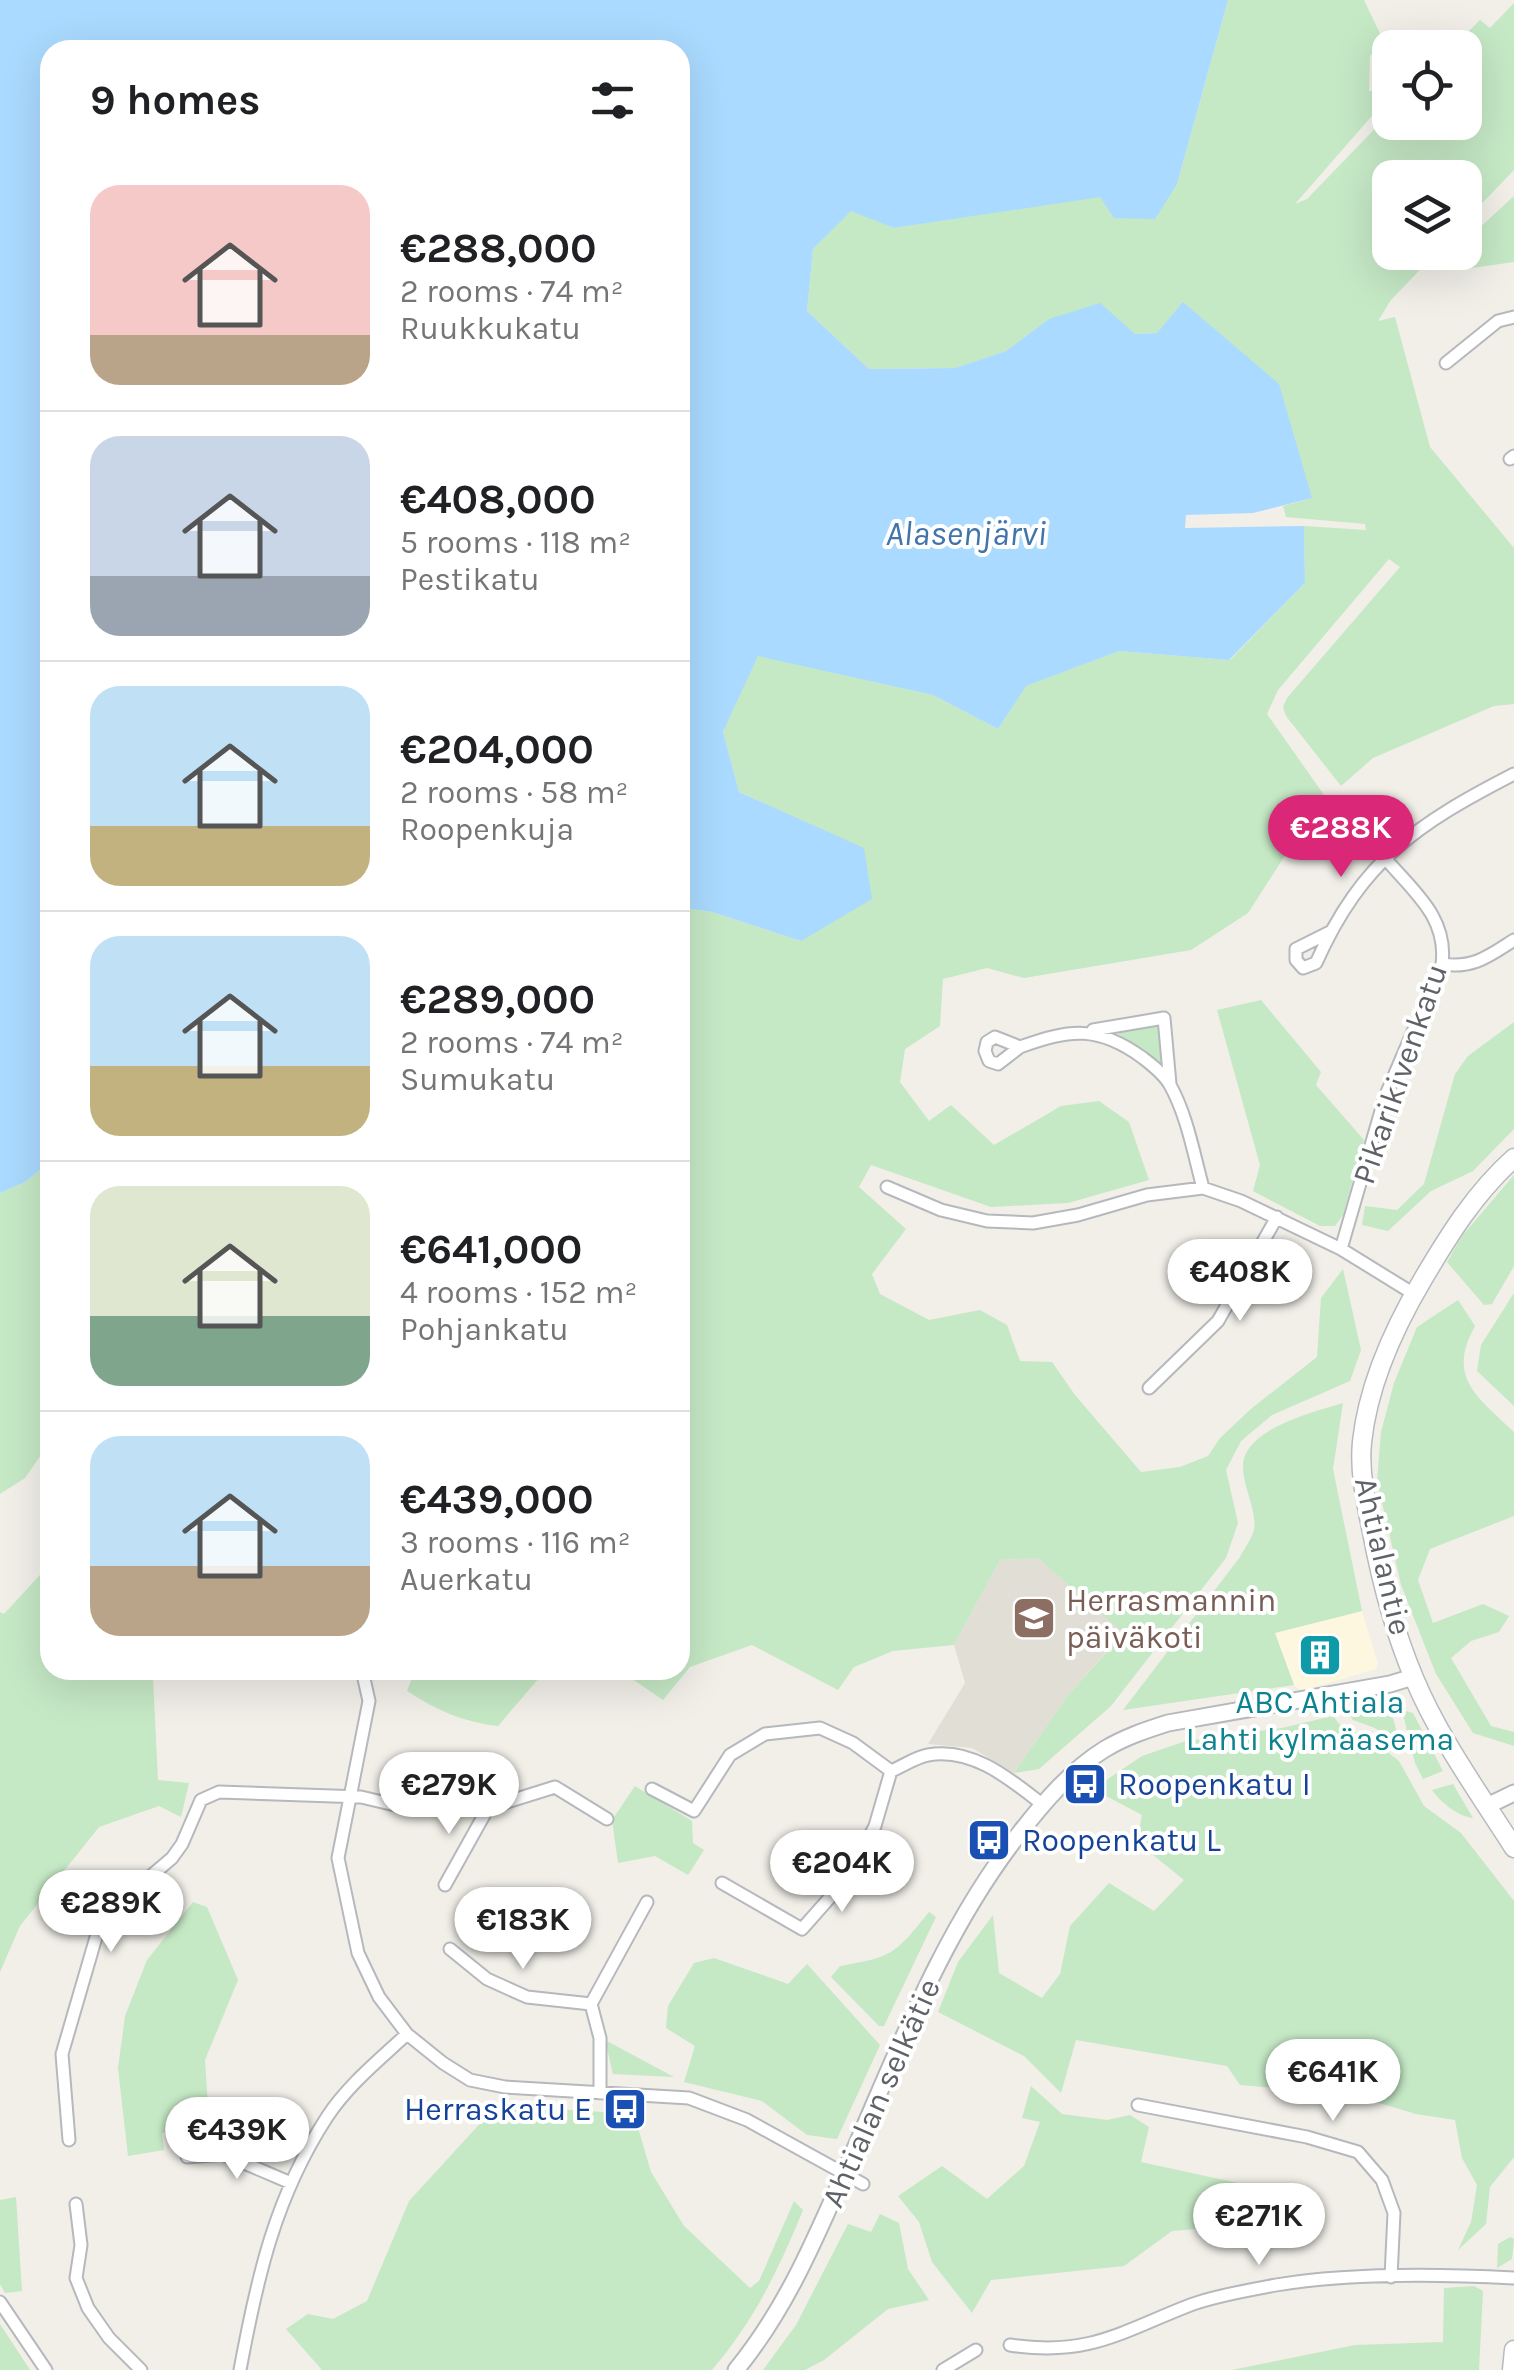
<!DOCTYPE html>
<meta charset="utf-8">
<style>
body{margin:0;font-family:Karla,sans-serif;background:#f6f6f6;color:#202124;height:100vh;display:flex;flex-direction:column;font-size:38px;white-space:nowrap}
*{box-sizing:border-box;margin:0}
p{font-size:32px;color:#757577}
.icon{flex:none;width:55px;height:55px;fill:none;stroke:currentColor;stroke-width:2;stroke-linecap:round;stroke-linejoin:round}
.map{position:relative;flex:1;overflow:hidden}
.details{position:absolute;left:40px;top:40px;width:650px;height:1640px;display:flex;flex-direction:column;background:#fff;border-radius:30px;box-shadow:0 10px 40px #0002}
.details>*{flex:none}
.controls{position:absolute;left:1372px;top:30px;display:grid;gap:20px}
.controls a{display:grid;place-items:center;width:110px;height:110px;border-radius:20px;background:#fff;box-shadow:0 10px 40px #0002;font-size:50px}
.price{position:absolute;translate:-50% -85px;padding:0 22px;border-radius:35px;background:#fff;color:#222;font-size:32px;line-height:65px;filter:drop-shadow(0 2px 5px #0008)}
.price::after{content:'';position:absolute;left:50%;top:60px;width:30px;height:22px;margin-left:-15px;background:inherit;clip-path:polygon(0 0,100% 0,50% 100%)}
.price.current{background:#db2777;color:#fff}
ul{padding:0;list-style:none}
li{display:flex;align-items:center;gap:30px;height:250px;padding:0 50px}
li+li{border-top:2px solid #e0e0e0}
li span{display:grid;place-items:center;flex:none;width:280px;height:200px;border-radius:30px;color:#555}
li>.icon{margin-inline-start:auto}
span .icon{width:120px;height:120px;fill:#fffc;stroke-width:1}
li b{font-size:42px}
h2{display:flex;justify-content:space-between;align-items:center;height:120px;padding:0 50px;font-size:42px}
.map>svg:first-child{display:block}
</style>
<div class="map">
<svg width="1514" height="2370" viewBox="0 0 1514 2370">
<rect width="100%" height="100%" fill="#f1efe8"/>
<!-- commercial -->
<path fill="#fef7e0" d="M1362 1611 1378 1664 1376 1669 1301 1691 1294 1685 1275 1633Z"/>
<!-- education -->
<path fill="#e1ded6" d="M1038 1558 1124 1632 1068 1695 1014 1773 972 1748 928 1744 965 1683 954 1645 1000 1560Z"/>
<!-- green -->
<path fill="#c5e8c5" d="M1228 0H1364L1384 42 1370 56 1369 91H1382L1377 110 1295 204 1307 199 1390 113V122H1465V48L1453 47 1480 20 1490 28 1514 3V170L1465 221V178H1390V252L1436 253 1391 300 1378 321 1395 317 1430 447 1514 548V704L1494 706 1373 758 1341 786 1286 716 1283 707 1287 698 1400 567 1389 559 1278 690 1267 714 1324 795 1248 913 1191 950 1024 978 987 968 943 979 940 1026 905 1049 900 1082 929 1121 951 1105 994 1145 1061 1106 1099 1101 1129 1122 1149 1180 1068 1203 991 1207 871 1165 859 1187 906 1229 872 1274 880 1294 929 1320 980 1310 1007 1325 1020 1361 1052 1362 1075 1395 1141 1472 1180 1467 1208 1456 1220 1438 1252 1408 1317 1357 1321 1298 1343 1269 1361 1350 1350 1381 1272 1415 1241 1441 1226 1470 1238 1523 1226 1558 1111 1706 1039 1769 1014 1773 1068 1695 1124 1633 1038 1558 1000 1560 954 1645 893 1651 854 1667 838 1690 752 1645 690 1667 663 1700 619 1670H680V907L712 912 801 941 863 848 739 792 723 732 758 655 933 695 998 729 1025 686 1119 651 1230 660 1305 583 1304 526 1366 530 1365 524 1286 517 1283 506 1312 498 1183 303 1157 333 1135 334 1049 319 1006 351 955 368 869 369 807 311 813 249 851 210 894 228 1177 184Z
M1514 196V262L1465 269 1451 253 1465 252V241Z
M1261 1000 1321 1072 1316 1085 1364 1140 1343 1215 1335 1226H1320L1253 1191 1260 1165 1217 1010Z
M1514 1022V1129L1473 1171 1431 1191 1388 1231 1362 1225 1365 1206 1397 1210 1424 1184 1455 1074 1468 1056Z
M1149 1023 1159 1026 1166 1062 1164 1069 1114 1031Z
M50 1162V1442L25 1478 0 1494V1193L25 1182Z
M1514 1175V1266L1492 1304 1484 1305 1447 1262 1462 1236Z
M1514 1293V1406L1477 1371 1481 1345Z
M1458 1300 1475 1326C1446 1378 1478 1397 1514 1432V1516L1430 1549 1418 1580 1433 1623 1483 1604 1509 1616 1499 1632 1471 1641 1451 1658 1491 1726 1514 1732V1746L1473 1733 1436 1674 1401 1585 1377 1480 1381 1432 1394 1383 1417 1327Z
M1343 1403 1333 1469 1362 1611 1275 1633 1294 1685 1123 1710 1240 1557C1244 1549 1253 1537 1254 1529 1257 1510 1243 1487 1243 1467 1242 1429 1314 1412 1343 1403Z
M50 1564V1670H186L153 1679 158 1780 189 1783 181 1817 159 1806 99 1827 20 1926 0 1972V1612L4 1614Z
M415 1670H546L498 1726C463 1722 436 1710 407 1691Z
M1402 1710 1413 1713 1443 1771 1423 1779 1415 1763Z
M1378 1711 1393 1718 1400 1744 1375 1728 1353 1720 1349 1714Z
M1333 1716 1340 1725 1376 1743 1399 1761 1424 1806 1461 1833 1514 1901V2157L1490 2187 1486 2224 1458 2250 1471 2222 1477 2185 1462 2158 1455 2120 1416 2114 1352 2095 1240 2085 1227 2066 1076 2040 1061 2093 1024 2056 938 2012 958 1962 993 1915 999 1973 1042 1998 1060 1974 1070 1926 1109 1883 1154 1911 1184 1880 1137 1842 1142 1815 1093 1789 1142 1756 1186 1741 1282 1728Z
M1453 1784 1473 1818C1459 1817 1440 1802 1432 1790Z
M635 1786 692 1821 693 1843 704 1850 688 1875 655 1856 618 1863 612 1820Z
M193 1902 207 1907 238 1980 205 2060 209 2123 162 2133 164 2150 128 2156 118 2068 125 2016 147 1960Z
M929 1912 936 1917 884 2026H879L831 1977 840 1966C893 1957 895 1954 929 1912Z
M714 1958 788 1984 807 1964 880 2045 837 2139 807 2135 762 2101 684 2082 695 2046 666 2028 668 2006 694 1963Z
M605 2040 674 2077 613 2074Z
M1031 2086 1062 2114 1107 2120 1130 2115 1149 2127 1141 2162 1288 2194 1314 2192V2207L1220 2227 1172 2231 1124 2266 991 2280 972 2313 932 2262 919 2222 898 2196 942 2166 987 2199 1024 2166 1040 2122 1022 2118Z
M497 2105 634 2114 651 2172 684 2226 750 2288 759 2281 794 2201 803 2210C778 2271 755 2319 712 2370H322L286 2329 308 2314 333 2319 367 2301 409 2201Z
M16 2197 22 2291 5 2293 0 2284V2200Z
M880 2214 899 2223 908 2269 929 2300 888 2309 824 2360 805 2370H763L796 2325 848 2224 871 2232Z
M1510 2237 1514 2239 1512 2259 1497 2268 1498 2244Z
M1474 2286 1483 2291 1479 2370H1232L1355 2345 1443 2342 1444 2288Z
M0 2324 30 2370H0Z"/>
<!-- water -->
<path fill="#aadaff" d="M0 0H1228L1177 184 1155 219 1114 218 1100 197 894 228 851 211 813 249 807 311 869 369 955 368 1006 351 1049 319 1100 303 1135 334 1157 333 1183 302 1279 384 1312 498 1253 513 1186 515 1185 528 1304 526 1305 583 1229 660 1119 651 1026 686 998 729 933 695 758 656 723 732 739 792 864 848 872 899 801 941 712 912 680 907V50H50V1162L25 1182 0 1193Z"/>
<g fill="none" stroke-linecap="round" stroke-linejoin="round">
<!-- minor casing -->
<g stroke="#b5b8bc" stroke-width="15">
<path id="minor" d="M1446 363 1498 321 1514 317
M1510 459 1514 456
M1330 932 1296 949V960L1303 968 1316 963C1362 860 1417 824 1514 774
M1442 964C1473 969 1489 956 1514 940
M1093 1030 1164 1018 1170 1084
M1020 1047 998 1064 989 1061 985 1051 987 1042 995 1037 1020 1047C1070 1029 1098 1025 1143 1058 1152 1065 1164 1074 1170 1085 1187 1115 1194 1155 1203 1188
M887 1187 941 1210 987 1221 1033 1223 1078 1215 1147 1195 1203 1188 1241 1201 1341 1249 1414 1294
M1341 1249 1385 1097 1442 964C1448 917 1413 891 1384 857
M1149 1388 1218 1321 1277 1217
M362 1670 369 1701 338 1858 358 1953 379 1997 407 2034 443 2063 470 2080 505 2087 689 2098 747 2120 863 2184
M891 1771C903 1766 916 1757 928 1755 972 1747 1010 1779 1042 1804
M652 1789 694 1811 730 1755 765 1734 820 1728 853 1743 891 1771
M488 1808 555 1787 607 1819
M722 1883 802 1929 848 1877 875 1826 891 1771
M445 1885 488 1808
M450 1949 487 1979 527 1997 591 2004
M591 2004 647 1902
M591 2004 600 2038V2093
M1138 2105 1307 2137 1358 2152 1382 2180 1394 2213 1391 2277
M69 2140 62 2054 99 1927 112 1909 172 1858 182 1844 201 1800 219 1792 361 1797 395 1805 443 1793 488 1808
M187 2157 223 2154 291 2183
M76 2204 81 2245 76 2278 88 2308 109 2338 141 2370
M0 2302 46 2370
M1010 2345C1090 2357 1122 2331 1193 2304 1219 2295 1249 2290 1276 2285 1348 2273 1440 2274 1514 2278
M240 2370C257 2278 275 2197 327 2117 348 2085 379 2060 407 2034
M943 2370 976 2350"/>
</g>
<!-- tertiary casing -->
<g stroke="#b5b8bc" stroke-width="19">
<path id="tertiary" d="M1487 1806 1514 1793
M736 2370C782 2314 810 2251 839 2185 892 2067 938 1937 1019 1834 1043 1803 1071 1770 1105 1749 1125 1737 1146 1730 1168 1723L1390 1684 1413 1677"/>
</g>
<!-- secondary casing -->
<g stroke="#b6babf" stroke-width="21">
<path id="secondary" d="M1514 1158C1475 1193 1449 1235 1423 1279 1394 1328 1368 1385 1362 1442 1359 1472 1366 1502 1372 1532 1381 1580 1395 1633 1414 1678 1439 1738 1479 1793 1514 1848
M1512 2370 1514 2350"/>
</g>
<!-- minor -->
<use href="#minor" stroke="#fff" stroke-width="11"/>
<!-- tertiary -->
<use href="#tertiary" stroke="#fff" stroke-width="15"/>
<!-- secondary -->
<use href="#secondary" stroke="#fff" stroke-width="18"/>
</g>
<!-- icons -->
<defs>
<g id="school-square" transform="scale(2.25)"><rect x="-9" y="-9" width="18" height="18" rx="4" fill="#8d6e63" stroke="#fff"/><path d="M0-5L7-2L0 1L-7-2ZM-4 1L0 2.5L4 1V4Q0 6-4 4Z" fill="#fff"/></g>
<g id="building-square" transform="scale(2.25)"><rect x="-9" y="-9" width="18" height="18" rx="4" fill="#0f9aa8" stroke="#fff"/><path d="M-4-6H4V6H1V3H-1V6H-4ZM-2.5-4.3h1.7v1.8h-1.7ZM.8-4.3h1.7v1.8H.8ZM-2.5-1h1.7V.8h-1.7ZM.8-1h1.7V.8H.8Z" fill="#fff"/></g>
<g id="bus-square" transform="scale(2.25)"><rect x="-9" y="-9" width="18" height="18" rx="4" fill="#1a4fb4" stroke="#fff"/><path d="M-5-6H5V4H4V6H2V4H-2V6H-4V4H-5ZM-3.5-4V0h7V-4ZM-3.5 1.2v1.5H-2V1.2ZM2 1.2v1.5H3.5V1.2Z" fill="#fff"/></g>
</defs>
<g fill-rule="evenodd">
<use href="#school-square" x="1034" y="1618"/>
<use href="#building-square" x="1320" y="1655"/>
<use href="#bus-square" x="1085" y="1784"/>
<use href="#bus-square" x="989" y="1840"/>
<use href="#bus-square" x="625" y="2109"/>
</g>
<g text-anchor="middle" dominant-baseline="central" stroke-width="8" stroke-linejoin="round" paint-order="stroke">
<!-- street labels -->
<g font-size="32" fill="#5f6368" stroke="#fff">
<text transform="translate(1400 1074) rotate(-71)">Pikarikivenkatu</text>
<text transform="translate(1383 1556) rotate(77)">Ahtialantie</text>
<text transform="translate(881 2093) rotate(-66)">Ahtialan selkätie</text>
</g>
<!-- education labels -->
<g font-size="32" fill="#785e54" stroke="#fff" text-anchor="start">
<text x="1066" y="1600">Herrasmannin<tspan x="1066" dy="37">päiväkoti</tspan></text>
</g>
<!-- culture labels -->
<g font-size="32" fill="#0d838f" stroke="#fff">
<text x="1320" y="1702">ABC Ahtiala<tspan x="1320" dy="37">Lahti kylmäasema</tspan></text>
</g>
<!-- transit labels -->
<g font-size="32" fill="#164399" stroke="#fff" text-anchor="start">
<text x="1118" y="1784">Roopenkatu I</text>
<text x="1022" y="1840">Roopenkatu L</text>
<text x="592" y="2109" text-anchor="end">Herraskatu E</text>
</g>
<!-- water labels -->
<g font-size="35" font-style="italic" fill="#4174aa" stroke="#fff">
<text x="966" y="533">Alasenjärvi</text>
</g>
</g>
</svg>
<div class="controls">
<a><svg class="icon" aria-label="locate" viewBox="0 0 24 24"><circle cx="12" cy="12" r="6"/><path d="M12 2v4M12 18v4M2 12h4M18 12h4"/></svg></a>
<a><svg class="icon" aria-label="layers" viewBox="0 0 24 24"><path d="M12 4l9 5-9 5-9-5zM3 14l9 5 9-5"/></svg></a>
</div>
<b class="price current" style="left:1341px;top:880px">€288K</b>
<b class="price" style="left:1240px;top:1324px">€408K</b>
<b class="price" style="left:449px;top:1837px">€279K</b>
<b class="price" style="left:842px;top:1915px">€204K</b>
<b class="price" style="left:111px;top:1955px">€289K</b>
<b class="price" style="left:523px;top:1972px">€183K</b>
<b class="price" style="left:1333px;top:2124px">€641K</b>
<b class="price" style="left:237px;top:2182px">€439K</b>
<b class="price" style="left:1259px;top:2268px">€271K</b>
<section class="details">
<h2>9 homes<svg class="icon" aria-label="filters" viewBox="0 0 24 24"><path d="M4 7h16M4 17h16"/><circle cx="9" cy="7" r="2"/><circle cx="15" cy="17" r="2"/></svg></h2>
<ul>
<li><span style="background:linear-gradient(#f6c9c9 75%,#b9a48a 0)"><svg class="icon" aria-label="home" viewBox="0 0 24 24"><path d="M3 11l9-7 9 7M6 9v11h12V9"/></svg></span><div><b>€288,000</b><p>2 rooms · 74 m²</p><p>Ruukkukatu</p></div></li>
<li><span style="background:linear-gradient(#c9d6e8 70%,#9aa5b1 0)"><svg class="icon" aria-label="home" viewBox="0 0 24 24"><path d="M3 11l9-7 9 7M6 9v11h12V9"/></svg></span><div><b>€408,000</b><p>5 rooms · 118 m²</p><p>Pestikatu</p></div></li>
<li><span style="background:linear-gradient(#bfe0f5 70%,#c2b280 0)"><svg class="icon" aria-label="home" viewBox="0 0 24 24"><path d="M3 11l9-7 9 7M6 9v11h12V9"/></svg></span><div><b>€204,000</b><p>2 rooms · 58 m²</p><p>Roopenkuja</p></div></li>
<li><span style="background:linear-gradient(#bfe0f5 65%,#c2b280 0)"><svg class="icon" aria-label="home" viewBox="0 0 24 24"><path d="M3 11l9-7 9 7M6 9v11h12V9"/></svg></span><div><b>€289,000</b><p>2 rooms · 74 m²</p><p>Sumukatu</p></div></li>
<li><span style="background:linear-gradient(#dfe7d0 65%,#7fa58c 0)"><svg class="icon" aria-label="home" viewBox="0 0 24 24"><path d="M3 11l9-7 9 7M6 9v11h12V9"/></svg></span><div><b>€641,000</b><p>4 rooms · 152 m²</p><p>Pohjankatu</p></div></li>
<li><span style="background:linear-gradient(#bfe0f5 65%,#b9a48a 0)"><svg class="icon" aria-label="home" viewBox="0 0 24 24"><path d="M3 11l9-7 9 7M6 9v11h12V9"/></svg></span><div><b>€439,000</b><p>3 rooms · 116 m²</p><p>Auerkatu</p></div></li>
</ul>
</section>
</div>
